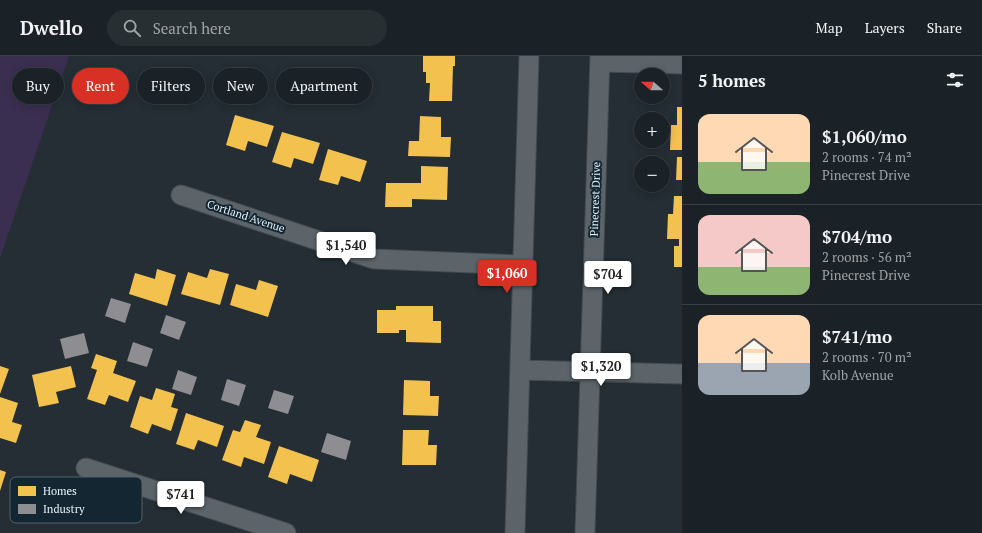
<!DOCTYPE html>
<meta charset="utf-8">
<style>
body{margin:0;font-family:"PT Serif",serif;background:#282f33;color:#f1f3f6;height:100vh;display:flex;flex-direction:column;font-size:15px;white-space:nowrap}
*{box-sizing:border-box;margin:0}
p{font-size:13px;color:#a0a4a7}
.icon{flex:none;width:22px;height:22px;fill:none;stroke:currentColor;stroke-width:2;stroke-linecap:round;stroke-linejoin:round}
.map{position:relative;flex:1;overflow:hidden}
.side{display:flex;flex-direction:column;background:#1b2227;width:300px}
.side>*{flex:none}
.guide{position:absolute;left:12px;top:12px;width:380px;height:36px;display:flex;gap:8px}
.needle{width:26px;rotate:290deg}
.controls{position:absolute;left:634px;top:12px;display:grid;gap:8px}
.controls a{display:grid;place-items:center;width:36px;height:36px;border-radius:50%;background:#1b2227;box-shadow:0 2px 10px #0003,0 0 0 1px #393f44;font-size:20px}
.price{position:absolute;translate:-50% -34px;padding:0 9px;border-radius:4px;background:#fff;color:#222;font-size:13px;line-height:26px;filter:drop-shadow(0 1px 2px #0008)}
.price::after{content:'';position:absolute;left:50%;top:24px;width:12px;height:9px;margin-left:-6px;background:inherit;clip-path:polygon(0 0,100% 0,50% 100%)}
.price.on{background:#d93025;color:#fff}
ul{padding:0;list-style:none}
li{display:flex;align-items:center;gap:12px;height:100px;padding:0 16px}
li+li{border-top:1px solid #393f44}
li span{display:grid;place-items:center;flex:none;width:112px;height:80px;border-radius:12px;color:#555}
li>.icon{margin-inline-start:auto}
span .icon{width:48px;height:48px;fill:#fffc;stroke-width:1}
li b{font-size:17px}
h2{display:flex;justify-content:space-between;align-items:center;height:48px;padding:0 16px;font-size:17px}
.chip{padding:0 14px;border-radius:18px;background:#1b2227;box-shadow:0 2px 10px #0003,0 0 0 1px #393f44;font-size:14px;line-height:36px}
.chip.on{background:#d93025;color:#fff}
header{display:flex;align-items:center;gap:24px;box-sizing:border-box;height:56px;padding:0 20px;background:#1b2227;border-bottom:1px solid #393f44}
header strong{font-size:19px}
nav{display:flex;gap:22px;margin-inline-start:auto;font-size:14px}
.search{width:280px;height:36px;background:#282f33;display:flex;align-items:center;gap:10px;box-sizing:border-box;padding:0 14px;border-radius:22px;color:#a0a4a7;font-size:15px}
main{display:flex;flex:1;min-height:0}
.map>svg:first-child{display:block}
</style>
<header>
<strong>Dwello</strong>
<div class="search"><svg class="icon" aria-label="search" viewBox="0 0 24 24"><circle cx="10" cy="10" r="6"/><path d="M15 15l6 6"/></svg>Search here</div>
<nav><a>Map</a><a>Layers</a><a>Share</a></nav>
</header>
<main>
<div class="map">
<svg width="682" height="477" viewBox="0 0 682 477">
<rect width="100%" height="100%" fill="#242e34"/>
<!-- green -->
<path fill="#3b2f51" d="M0 0H69L0 202Z"/>
<!-- homes -->
<path fill="#f2c14e" d="M423 0H455V10H453L452 45H429L430 27H426V16H423Z
M677 51H682V94H670L671 69H677Z
M235 59 274 70 267 91 248 85 245 95 226 89Z
M420 60 441 61V81H451L450 101 408 100 409 85H419Z
M282 76 320 87 313 108 294 102 291 112 272 106Z
M328 93 367 105 360 126 341 120 338 129 319 124Z
M677 101H682V124H676Z
M421 110 448 111 447 144 412 143V151H385L386 127H421Z
M674 140H682V211H674V190H679V183H667L668 158H673Z
M157 213 176 219 167 250 129 238 135 217 155 223Z
M210 213 229 218 220 249 181 238 188 216 207 222Z
M259 224 278 230 268 261 230 249 236 228 256 234Z
M396 250H433V265H441V287L406 286V274H399V277H377V254H396Z
M96 298 117 305 113 317 136 325 128 346 109 339 105 349 87 343 97 314 91 312Z
M0 310 9 313 0 338Z
M71 310 76 331 56 336 59 347 39 351 32 319Z
M404 324 430 325V340H439L438 360 403 359Z
M156 332 175 338 171 351 178 353 171 375 152 368 148 378 130 371 140 340 152 344Z
M0 341 18 347 12 366 22 369 16 387 0 382Z
M186 357 224 370 217 391 198 384 194 394 176 388Z
M245 364 261 369 256 381 271 386 264 408 244 401 241 411 222 404 233 374 240 376Z
M403 374H429L428 389H437L436 409H402Z
M279 390 319 404 312 426 290 418 287 428 268 421Z
M0 414 6 416 0 435Z"/>
<!-- industry -->
<path fill="#8d8d92" d="M111 242 131 248 125 267 105 260Z
M166 259 186 266 179 284 160 277Z
M84 277 89 297 65 303 60 283Z
M133 286 153 293 147 311 127 305Z
M178 314 197 321 191 339 172 333Z
M227 323 246 329 239 350 221 344Z
M274 334 294 340 288 358 268 352Z
M327 377 351 385 346 404 321 396Z"/>
<g fill="none" stroke-linecap="round" stroke-linejoin="round">
<!-- street casing -->
<g stroke="#424a50" stroke-width="21">
<path id="street" d="M600 6 682 8
M181 139 374 203 523 209
M520 314 682 318
M86 412 286 477
M515 477 529 0
M585 477 600 0"/>
</g>
<!-- street -->
<use href="#street" stroke="#5c646a" stroke-width="19"/>
</g>
<g text-anchor="middle" dominant-baseline="central" stroke-width="4" stroke-linejoin="round" paint-order="stroke">
<!-- street labels -->
<g font-size="11" fill="#e8f3fb" stroke="#132631">
<text transform="translate(595 143) rotate(-88)">Pinecrest Drive</text>
<text transform="translate(246 160) rotate(18)">Cortland Avenue</text>
</g>
</g>
<!-- legend -->
<rect x="10" y="421" width="132" height="46" rx="6" fill="#132631" stroke="#53646e" stroke-width="1"/>
<rect x="18" y="430" width="18" height="10" fill="#f2c14e"/>
<rect x="18" y="448" width="18" height="10" fill="#8d8d92"/>
<g font-size="11" fill="#e8f3fb">
<text x="43" y="439">Homes</text>
<text x="43" y="457">Industry</text>
</g>
</svg>
<div class="controls">
<a><svg class="needle" viewBox="-14 -14 28 28"><path d="M0-13l5 13h-10z" fill="#e53935"/><path d="M0 13l5-13h-10z" fill="#a0a4a7"/></svg></a>
<a>+</a>
<a>−</a>
</div>
<b class="price" style="left:346px;top:210px">$1,540</b>
<b class="price on" style="left:507px;top:238px">$1,060</b>
<b class="price" style="left:608px;top:239px">$704</b>
<b class="price" style="left:601px;top:331px">$1,320</b>
<b class="price" style="left:181px;top:459px">$741</b>
<div class="guide">
<a class="chip">Buy</a>
<a class="chip on">Rent</a>
<a class="chip">Filters</a>
<a class="chip">New</a>
<a class="chip">Apartment</a>
</div>
</div>
<section class="side">
<h2>5 homes<svg class="icon" aria-label="filters" viewBox="0 0 24 24"><path d="M4 7h16M4 17h16"/><circle cx="9" cy="7" r="2"/><circle cx="15" cy="17" r="2"/></svg></h2>
<ul>
<li><span style="background:linear-gradient(#ffd9b3 60%,#8fb573 0)"><svg class="icon" aria-label="home" viewBox="0 0 24 24"><path d="M3 11l9-7 9 7M6 9v11h12V9"/></svg></span><div><b>$1,060/mo</b><p>2 rooms · 74 m²</p><p>Pinecrest Drive</p></div></li>
<li><span style="background:linear-gradient(#f6c9c9 65%,#8fb573 0)"><svg class="icon" aria-label="home" viewBox="0 0 24 24"><path d="M3 11l9-7 9 7M6 9v11h12V9"/></svg></span><div><b>$704/mo</b><p>2 rooms · 56 m²</p><p>Pinecrest Drive</p></div></li>
<li><span style="background:linear-gradient(#ffd9b3 60%,#9aa5b1 0)"><svg class="icon" aria-label="home" viewBox="0 0 24 24"><path d="M3 11l9-7 9 7M6 9v11h12V9"/></svg></span><div><b>$741/mo</b><p>2 rooms · 70 m²</p><p>Kolb Avenue</p></div></li>
</ul>
</section>
</main>
